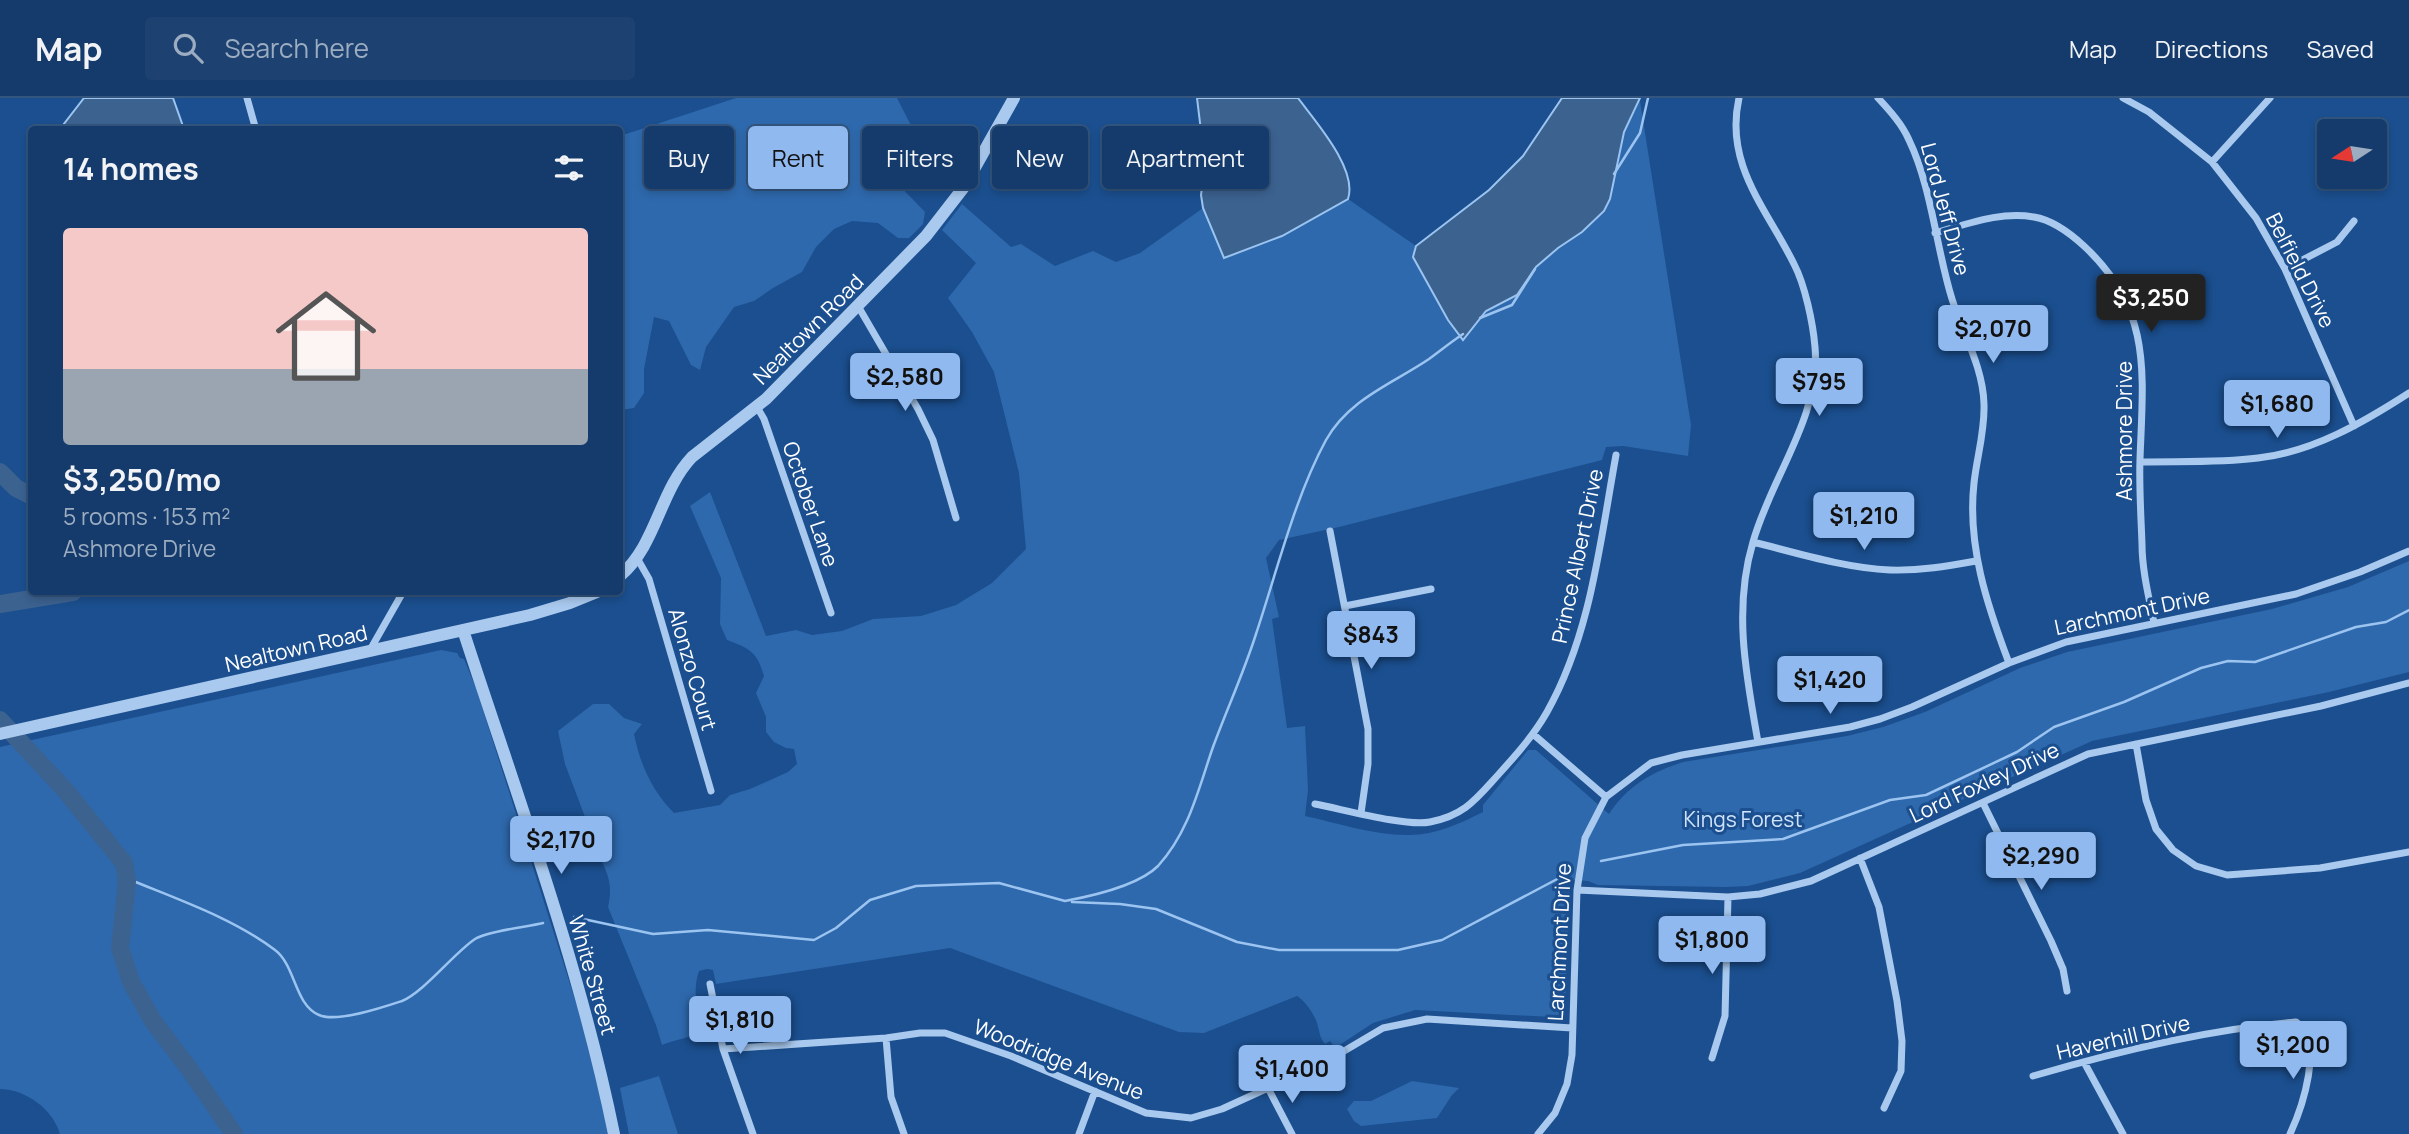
<!DOCTYPE html>
<meta charset="utf-8">
<style>
body{margin:0;font-family:Manrope,sans-serif;background:#1d4271;color:#f1f3f6;height:100vh;display:flex;flex-direction:column;font-size:26px;white-space:nowrap}
*{box-sizing:border-box;margin:0}
p{font-size:23px;color:#9dadc1}
.icon{flex:none;width:38px;height:38px;fill:none;stroke:currentColor;stroke-width:2;stroke-linecap:round;stroke-linejoin:round}
.map{position:relative;flex:1;overflow:hidden}
.drawer{position:absolute;left:28px;top:28px;width:595px;height:469px;display:flex;flex-direction:column;background:#143b6b;border-radius:7px;box-shadow:0 4px 10px #0003,0 0 0 2px #33557e}
.drawer>*{flex:none}
.banner{position:absolute;left:644px;top:28px;width:665px;height:63px;display:flex;gap:14px}
.needle{width:46px;rotate:258deg}
.buttons{position:absolute;left:2317px;top:21px;display:grid;gap:14px}
.buttons a{display:grid;place-items:center;width:70px;height:70px;border-radius:7px;background:#143b6b;box-shadow:0 4px 10px #0003,0 0 0 2px #33557e;font-size:35px}
.price{position:absolute;translate:-50% -60px;padding:0 16px;border-radius:7px;background:#90b9f0;color:#111;font-size:23px;line-height:46px;filter:drop-shadow(0 2px 4px #0008)}
.price::after{content:'';position:absolute;left:50%;top:42px;width:21px;height:16px;margin-left:-10px;background:inherit;clip-path:polygon(0 0,100% 0,50% 100%)}
.price.on{background:#222;color:#fff}
ul{padding:0;list-style:none}
li{display:grid;align-content:center;gap:14px;height:371px;padding:0 35px}
li span{display:grid;place-items:center;height:217px;border-radius:7px;color:#555}
li>.icon{margin-inline-start:auto}
span .icon{width:126px;height:126px;fill:#fffc;stroke-width:1}
li b{font-size:30px}
h2{display:flex;justify-content:space-between;align-items:center;height:84px;padding:0 35px;font-size:30px}
.chip{padding:0 24px;border-radius:7px;background:#143b6b;box-shadow:0 4px 10px #0003,0 0 0 2px #33557e;font-size:24px;line-height:63px}
.chip.on{background:#90b9f0;color:#111}
header{display:flex;align-items:center;gap:42px;box-sizing:border-box;height:98px;padding:0 35px;background:#143b6b;border-bottom:2px solid #33557e}
header strong{font-size:33px}
nav{display:flex;gap:38px;margin-inline-start:auto;font-size:24px}
.search{width:490px;height:63px;background:#1d4271;display:flex;align-items:center;gap:18px;box-sizing:border-box;padding:0 24px;border-radius:7px;color:#9dadc1;font-size:26px}
.map>svg:first-child{display:block}
</style>
<header>
<strong>Map</strong>
<div class="search"><svg class="icon" aria-label="search" viewBox="0 0 24 24"><circle cx="10" cy="10" r="6"/><path d="M15 15l6 6"/></svg>Search here</div>
<nav><a>Map</a><a>Directions</a><a>Saved</a></nav>
</header>
<div class="map">
<svg width="2409" height="1036" viewBox="0 0 2409 1036">
<rect width="100%" height="100%" fill="#1b4f8f"/>
<!-- green -->
<path fill="#2e69ad" d="M736 0H897L917 39 903 50 890 78 925 114 923 126 909 140H898L878 125 852 123 834 131 816 149 802 174 773 190 754 203 734 209 706 249 700 272 691 267 669 223 654 219 644 271V295L634 310 620 312V38Z
M1640 3 1691 327 1688 358 1623 348 1606 349 1602 362 1339 429 1279 442 1266 460 1279 519 1272 521 1287 630 1305 628 1308 692 1305 718C1337 725 1373 737 1406 737 1434 738 1459 726 1483 714V707L1528 652H1536L1609 716C1627 688 1652 674 1683 664L1847 638 1883 629 1925 614 2020 570 2067 554 2272 511 2348 489 2409 463V574L2329 594 2092 643 1800 775 1748 788 1727 789 1598 787 1588 783 1570 782 1565 912 1560 917 1553 919 1415 912 1373 925 1335 950 1330 943 1325 946C1320 940 1320 936 1318 929 1316 918 1306 904 1297 898L1204 935 1179 934 950 850 716 886 713 872 707 871 699 873C692 894 697 912 704 931 692 940 676 941 662 947L656 927 608 809C612 791 610 780 602 764L565 666 558 633 593 606H609L624 620 642 626 634 636C640 666 652 693 674 715L720 707 730 697 750 691 788 674 797 666 794 651 786 650 774 644 766 634V619L756 595 764 578C757 554 751 551 727 542L720 526 721 480 690 408 710 394 766 538 796 532 812 537 842 533 873 521 921 518 956 507 992 485 1026 451 1019 375 994 274 972 234 948 200 976 165 942 132 962 106 1011 149 1021 146 1055 168 1093 153 1116 164 1140 155 1203 110 1224 159 1282 138 1348 101 1416 148 1414 159 1448 222 1463 242 1486 213 1517 197 1536 169 1558 150 1583 134 1610 101 1624 34Z
M441 552 457 555 460 560 464 561 476 590 591 952 609 1036H60C53 1011 25 991 0 991V649Z
M659 978 678 1036H629L620 990Z
M1412 983 1459 990 1452 997 1437 1020 1361 1028 1354 1023 1347 1011 1354 1003H1371Z"/>
<!-- water -->
<path fill="#3c6290" stroke="#9cc4f0" stroke-width="2" d="M84 0H173L184 31H60Z
M1197 0H1298C1315 23 1358 71 1348 101L1282 138 1224 160 1203 110 1201 97 1205 66Z
M1562 0H1640L1624 34 1610 101 1604 113 1582 134 1558 150 1536 169 1517 197 1486 213 1463 242 1448 222 1413 159 1416 148 1489 92 1523 58Z"/>
<g fill="none" stroke-linecap="round" stroke-linejoin="round">
<!-- stream -->
<path stroke="#9cc4f0" stroke-width="2.5" d="M1614 76 1640 35 1648 0
M1480 220 1512 207 1535 171
M1601 763 1683 747 1783 741 1890 702 1926 697 2017 654 2054 629 2124 604 2201 570 2228 563 2255 564 2356 529 2386 524 2409 512
M126 780C176 801 231 819 275 852 296 868 294 906 319 917 337 925 384 909 402 903 424 894 454 855 475 841 487 833 527 829 543 825
M1065 803C1092 798 1138 788 1158 768 1189 734 1198 692 1213 649 1227 611 1244 574 1256 536 1277 473 1295 399 1326 342 1349 301 1392 286 1429 261 1440 253 1451 244 1463 236
M1072 804 1120 806 1156 811 1237 844 1279 852H1398L1442 842 1561 779
M574 819 653 836 708 832 814 842 836 830 870 802 916 788 999 785 1065 803"/>
<!-- river -->
<path stroke="#3c6290" stroke-width="18" d="M0 374 16 390 32 398
M0 506 73 494
M0 622 65 692 124 765 127 783 120 850 131 884 153 923 190 972 234 1036"/>
<!-- minor -->
<path stroke="#a9c9ee" stroke-width="7" d="M247 0 256 32
M1739 0C1724 67 1767 111 1794 166 1805 187 1813 225 1815 249 1821 319 1771 379 1753 444 1733 511 1746 577 1758 644
M1878 0C1890 13 1902 26 1909 42 1932 90 1936 150 1952 201 1963 236 1983 269 1984 306 1985 333 1977 358 1974 385 1967 447 1987 507 2009 565
M2123 0 2149 14 2212 64 2256 120 2285 171 2354 328
M2212 64 2270 0
M1935 135C1968 126 2000 113 2034 119 2052 122 2071 136 2084 148 2153 212 2143 276 2140 361 2139 389 2141 418 2142 446 2142 472 2149 500 2154 525
M2285 171 2337 144 2354 123
M858 208 918 311 933 342 956 420
M757 309 764 321 831 515
M2140 364C2179 363 2219 365 2258 360 2313 354 2364 324 2409 295
M1330 433 1368 631V666L1361 715
M1753 444C1797 455 1845 470 1890 472 1920 473 1948 468 1976 463
M637 460 649 481 711 693
M1345 508 1431 491
M370 552 403 494
M1533 636 1606 699
M2136 646 2146 702 2156 731 2173 752 2196 768 2227 777 2320 770 2409 754
M1983 705 2051 843 2063 871 2067 893
M1315 706C1342 711 1406 729 1430 724 1465 717 1476 701 1498 677 1516 657 1534 637 1547 614 1591 536 1600 444 1616 357
M1860 760 1879 809 1897 903 1902 943 1901 973 1884 1010
M1577 792 1728 799 1760 796 1811 783 2088 656 2321 608 2409 585
M710 886 723 951 753 1036
M886 940 891 999 904 1036
M723 951 886 940 920 935H945L1011 958 1146 1015 1191 1020 1222 1011 1268 990 1334 959 1383 930 1427 921 1572 930
M1712 960 1725 918 1728 799
M2084 964 2123 1036
M2033 978C2118 953 2208 931 2296 924 2325 944 2302 1010 2290 1036
M1268 990 1292 1036
M1079 1036 1095 993
M1538 1036 1555 1015 1567 986 1572 957 1577 792 1585 740 1606 699 1651 665 1682 657 1850 629 1880 621 1912 609 2009 565 2066 544 2296 496 2360 474 2409 453"/>
<!-- tertiary -->
<path stroke="#a9c9ee" stroke-width="12" d="M620 478C657 446 659 394 692 359L766 301 926 138 964 89 1014 0
M463 532C517 698 579 864 614 1036
M0 636 530 517 570 505 597 494"/>
</g>
<g text-anchor="middle" dominant-baseline="central" stroke-width="6" stroke-linejoin="round" paint-order="stroke">
<!-- street labels -->
<g font-size="21" fill="#fff" stroke="#1b4f8f">
<text transform="translate(1946 111) rotate(75)">Lord Jeff Drive</text>
<text transform="translate(2301 172) rotate(63)">Belfield Drive</text>
<text transform="translate(808 231) rotate(-45)">Nealtown Road</text>
<text transform="translate(2124 333) rotate(-90)">Ashmore Drive</text>
<text transform="translate(811 406) rotate(71)">October Lane</text>
<text transform="translate(1577 458) rotate(-78)">Prince Albert Drive</text>
<text transform="translate(2132 513) rotate(-12)">Larchmont Drive</text>
<text transform="translate(296 550) rotate(-13)">Nealtown Road</text>
<text transform="translate(693 571) rotate(74)">Alonzo Court</text>
<text transform="translate(1984 684) rotate(-25)">Lord Foxley Drive</text>
<text transform="translate(1559 844) rotate(-87)">Larchmont Drive</text>
<text transform="translate(593 877) rotate(74)">White Street</text>
<text transform="translate(2123 939) rotate(-13)">Haverhill Drive</text>
<text transform="translate(1059 961) rotate(22)">Woodridge Avenue</text>
</g>
<!-- park labels -->
<g font-size="21" fill="#cfe3fa" stroke="#1b4f8f">
<text x="1743" y="721">Kings Forest</text>
</g>
</g>
</svg>
<div class="buttons">
<a><svg class="needle" viewBox="-14 -14 28 28"><path d="M0-13l5 13h-10z" fill="#e53935"/><path d="M0 13l5-13h-10z" fill="#9dadc1"/></svg></a>
</div>
<b class="price on" style="left:2151px;top:236px">$3,250</b>
<b class="price" style="left:1993px;top:267px">$2,070</b>
<b class="price" style="left:905px;top:315px">$2,580</b>
<b class="price" style="left:1819px;top:320px">$795</b>
<b class="price" style="left:2277px;top:342px">$1,680</b>
<b class="price" style="left:1864px;top:454px">$1,210</b>
<b class="price" style="left:1371px;top:573px">$843</b>
<b class="price" style="left:1830px;top:618px">$1,420</b>
<b class="price" style="left:561px;top:778px">$2,170</b>
<b class="price" style="left:2041px;top:794px">$2,290</b>
<b class="price" style="left:1712px;top:878px">$1,800</b>
<b class="price" style="left:740px;top:958px">$1,810</b>
<b class="price" style="left:2293px;top:983px">$1,200</b>
<b class="price" style="left:1292px;top:1007px">$1,400</b>
<div class="banner">
<a class="chip">Buy</a>
<a class="chip on">Rent</a>
<a class="chip">Filters</a>
<a class="chip">New</a>
<a class="chip">Apartment</a>
</div>
<section class="drawer">
<h2>14 homes<svg class="icon" aria-label="filters" viewBox="0 0 24 24"><path d="M4 7h16M4 17h16"/><circle cx="9" cy="7" r="2"/><circle cx="15" cy="17" r="2"/></svg></h2>
<ul>
<li><span style="background:linear-gradient(#f6c9c9 65%,#9aa5b1 0)"><svg class="icon" aria-label="home" viewBox="0 0 24 24"><path d="M3 11l9-7 9 7M6 9v11h12V9"/></svg></span><div><b>$3,250/mo</b><p>5 rooms · 153 m²</p><p>Ashmore Drive</p></div></li>
</ul>
</section>
</div>
